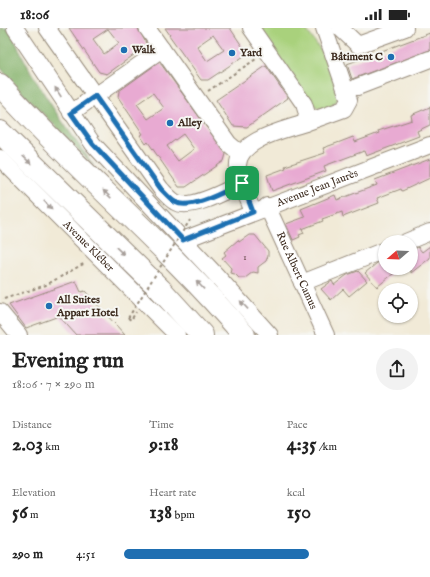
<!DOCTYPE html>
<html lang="en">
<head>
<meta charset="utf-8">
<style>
  :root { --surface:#fff; --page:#f2f2f2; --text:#222; --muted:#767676; --accent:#1f6fb2 }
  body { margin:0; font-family:"IM FELL English",serif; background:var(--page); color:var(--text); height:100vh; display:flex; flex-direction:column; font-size:15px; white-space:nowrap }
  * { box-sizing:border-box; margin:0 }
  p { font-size:13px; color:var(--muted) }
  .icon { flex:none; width:22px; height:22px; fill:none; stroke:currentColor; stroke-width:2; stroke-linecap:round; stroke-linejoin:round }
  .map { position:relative; height:307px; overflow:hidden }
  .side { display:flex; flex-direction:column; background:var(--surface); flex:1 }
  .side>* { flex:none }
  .needle { width:26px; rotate:251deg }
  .buttons { position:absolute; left:378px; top:207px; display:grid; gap:8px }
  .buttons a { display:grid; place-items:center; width:40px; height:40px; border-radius:50%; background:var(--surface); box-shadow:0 1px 3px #0004; font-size:20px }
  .pin { position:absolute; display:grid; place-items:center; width:34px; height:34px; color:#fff; margin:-17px; border-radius:8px; box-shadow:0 2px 6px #0006 }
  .round { display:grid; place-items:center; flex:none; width:42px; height:42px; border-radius:21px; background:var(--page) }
  .overview { display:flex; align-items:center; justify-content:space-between; height:68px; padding:0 12px }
  h1 { font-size:22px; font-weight:700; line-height:30px }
  .stats { display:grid; grid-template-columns:repeat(3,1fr); gap:6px; height:68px; padding:4px 12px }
  .stats div { display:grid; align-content:center }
  .stats b { font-size:20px; font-weight:700 }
  .stats small { font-size:11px; font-weight:400 }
  .stats p { font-size:11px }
  ul { padding:0 12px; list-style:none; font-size:13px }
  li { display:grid; grid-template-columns:64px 48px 1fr; align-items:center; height:30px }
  li i { height:10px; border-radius:5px; background:var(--accent) }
  .status { display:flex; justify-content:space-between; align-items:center; height:28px; padding:0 20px; background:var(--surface); direction:ltr }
  .status svg { height:11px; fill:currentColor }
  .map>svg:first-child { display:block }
  .green { fill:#a9d17c; stroke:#727e4d }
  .forest { fill:#86b36c; stroke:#606e45 }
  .building { fill:#e8aad2; fill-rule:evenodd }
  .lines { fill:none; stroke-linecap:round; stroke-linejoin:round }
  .minor-casing { stroke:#968a7a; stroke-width:18 }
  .highway-casing { stroke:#968a7a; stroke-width:24 }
  .path { stroke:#968a7a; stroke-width:2; stroke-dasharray:3 3; stroke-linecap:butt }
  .minor { stroke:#fff; stroke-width:16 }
  .highway { stroke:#fff; stroke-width:22 }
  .path-bridge { stroke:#968a7a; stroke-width:2; stroke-dasharray:3 3; stroke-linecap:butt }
  .oneway { fill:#a79f9a }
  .route-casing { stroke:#fff; stroke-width:8 }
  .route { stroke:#1f6fb2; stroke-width:5 }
  .poi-dot { fill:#1f6fb2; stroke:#f6f6f2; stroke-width:1.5 }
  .labels { text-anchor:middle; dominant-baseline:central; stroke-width:4; stroke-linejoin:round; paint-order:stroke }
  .number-label { font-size:9px; fill:#664a4b }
  .poi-label { font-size:11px; font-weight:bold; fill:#3b2a1e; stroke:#f6f6f2; text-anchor:start }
  .street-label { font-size:11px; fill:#3b2a1e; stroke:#f6f6f2 }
</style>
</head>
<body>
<div class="status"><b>18:06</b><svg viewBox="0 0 49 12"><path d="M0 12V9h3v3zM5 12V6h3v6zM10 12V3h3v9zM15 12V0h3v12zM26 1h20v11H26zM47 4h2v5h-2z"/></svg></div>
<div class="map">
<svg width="430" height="307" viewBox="0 0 430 307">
  <rect width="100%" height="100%" fill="#f6f6f2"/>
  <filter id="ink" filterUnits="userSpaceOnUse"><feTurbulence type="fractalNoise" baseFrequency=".025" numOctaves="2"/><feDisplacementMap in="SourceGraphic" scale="8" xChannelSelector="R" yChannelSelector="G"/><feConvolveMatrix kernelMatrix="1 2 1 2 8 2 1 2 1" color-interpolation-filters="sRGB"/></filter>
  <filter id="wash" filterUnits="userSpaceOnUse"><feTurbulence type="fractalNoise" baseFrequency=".012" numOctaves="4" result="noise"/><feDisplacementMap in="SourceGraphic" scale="16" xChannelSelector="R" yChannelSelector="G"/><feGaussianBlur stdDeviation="0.9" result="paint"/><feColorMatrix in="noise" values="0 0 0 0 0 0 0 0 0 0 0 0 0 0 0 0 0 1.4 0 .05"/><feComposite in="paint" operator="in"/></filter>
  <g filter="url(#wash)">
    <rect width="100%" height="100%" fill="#f1ead7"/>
    <path class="green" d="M 255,0 L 305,0 L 337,45 L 341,65 L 336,74 L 330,79 L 321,81 L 306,73 Z"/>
    <path class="forest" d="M 0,0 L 10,1 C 30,50 63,95 94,138 L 12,54 L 0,39 Z"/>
    <g id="blocks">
      <g class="building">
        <path d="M 69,0 L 138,0 L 146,15 L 145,19 L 107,46 L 99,44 ZM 108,1 L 119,15 L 104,26 L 93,11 Z"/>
        <path d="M 165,0 L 230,0 L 244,21 L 244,28 L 208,52 L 201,52 L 169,7 L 170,7 ZM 213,7 L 224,22 L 207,33 L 197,18 Z"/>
        <path d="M 430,5 L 430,22 L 352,51 L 347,36 Z"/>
        <path d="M 158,35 L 161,36 L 226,126 L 224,133 L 186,159 L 179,159 L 148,114 L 146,116 L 140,107 L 143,106 L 118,69 L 119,63 ZM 153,65 L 164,80 L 148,91 L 137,76 ZM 183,106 L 194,121 L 178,133 L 167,118 Z"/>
        <path d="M 266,38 L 288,70 L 247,99 L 233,98 L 216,72 Z"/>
        <path d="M 430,79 L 430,97 L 417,103 L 419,108 L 366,128 L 364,123 L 324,138 L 326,143 L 272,163 L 267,147 L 286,140 L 285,138 L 325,125 L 323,120 L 340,114 L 353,109 L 355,114 L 379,105 L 378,103 L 412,92 L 411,87 Z"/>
        <path d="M 430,131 L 430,150 L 402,163 L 401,161 L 377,170 L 379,175 L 348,187 L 343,189 L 342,184 L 322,191 L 323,193 L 302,201 L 304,205 L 299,207 L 300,209 L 293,212 L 286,196 L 305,189 L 301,181 L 335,167 L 337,172 L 377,157 L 375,152 Z"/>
        <path d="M 249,207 L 255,207 L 268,223 L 268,228 L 266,233 L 258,239 L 258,245 L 253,244 L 245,250 L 239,250 L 235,246 L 230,245 L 231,240 L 222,230 L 226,227 L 224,224 L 238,212 L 239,214 Z"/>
        <path d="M 430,218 L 430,230 L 411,245 L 411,222 L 418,219 L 422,224 Z"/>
        <path d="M 385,232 L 385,240 L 400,240 L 377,259 L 365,245 L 377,235 Z"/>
        <path d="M 358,243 L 367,253 L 349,268 L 343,261 L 331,272 L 321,261 L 329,255 L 332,253 L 334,257 L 347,247 Z"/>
        <path d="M 76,253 L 81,264 L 85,263 L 125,307 L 76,307 L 59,288 L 26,300 L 9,277 Z"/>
      </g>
    </g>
  </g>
  <g filter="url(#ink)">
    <use href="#blocks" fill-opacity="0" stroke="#968a7a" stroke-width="1"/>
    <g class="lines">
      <defs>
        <g id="minor">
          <path d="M 15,0 L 93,116 L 216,247 L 270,307"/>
          <path d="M 47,0 L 161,161 C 165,165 170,171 175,174 C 191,183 227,162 242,155"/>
          <path d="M 147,0 L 229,116 L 241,126"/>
          <path d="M 251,0 L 304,76 L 307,86 L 305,95 C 285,102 235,112 238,140 C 240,155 248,170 253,184"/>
          <path d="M 340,0 L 358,17 L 405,0"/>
          <path d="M 357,59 L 430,31"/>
          <path d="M 71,85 L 162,21"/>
          <path d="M 305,95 L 344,81 L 349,72 L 324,0"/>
          <path id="s1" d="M 0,130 L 177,307"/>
          <path id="s2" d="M 267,178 L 326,307"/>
          <path id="s3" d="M 183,212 L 430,117"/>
          <path d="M 406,214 L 430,204"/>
          <path d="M 302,255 L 385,222"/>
          <path d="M 0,284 L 19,307"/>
        </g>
        <g id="highway">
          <path d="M 0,57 C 78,144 168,218 244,307"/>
          <path d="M 0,104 L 160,261 L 202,307"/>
        </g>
      </defs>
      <use href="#minor" class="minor-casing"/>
      <use href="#highway" class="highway-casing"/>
      <g class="path">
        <path d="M 208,63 L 256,31"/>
        <path d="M 4,271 L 46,257 L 85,235"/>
        <path d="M 128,290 L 131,292 L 136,284"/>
      </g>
      <use href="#minor" class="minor"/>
      <use href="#highway" class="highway"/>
      <path class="path-bridge" d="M 128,290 L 190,192"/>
    </g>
    <defs><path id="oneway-solid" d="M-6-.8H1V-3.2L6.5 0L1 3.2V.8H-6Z"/></defs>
    <g class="oneway">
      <use href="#oneway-solid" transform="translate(58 64) rotate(-123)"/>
      <use href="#oneway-solid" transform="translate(27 132) rotate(44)"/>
      <use href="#oneway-solid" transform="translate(107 166) rotate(-136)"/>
      <use href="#oneway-solid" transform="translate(48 177) rotate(45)"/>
      <use href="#oneway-solid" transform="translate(120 223) rotate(44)"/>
      <use href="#oneway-solid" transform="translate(200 257) rotate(-133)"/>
      <use href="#oneway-solid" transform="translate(244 277) rotate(-133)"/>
    </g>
  </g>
  <g class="lines" filter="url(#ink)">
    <defs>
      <path id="route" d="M 95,68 L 161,161 C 165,165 170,171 175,174 C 191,183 227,162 242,155 L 253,184 L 183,212 L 93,116 L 71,85 Z"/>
    </defs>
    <use href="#route" class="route-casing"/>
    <use href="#route" class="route"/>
  </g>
  <g class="poi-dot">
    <circle cx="124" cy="22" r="4"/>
    <circle cx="232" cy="25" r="4"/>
    <circle cx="391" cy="29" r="4"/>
    <circle cx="170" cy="95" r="4"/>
    <circle cx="49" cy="278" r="4"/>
  </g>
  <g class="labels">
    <g class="number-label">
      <text x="245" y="229">1</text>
    </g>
    <g class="poi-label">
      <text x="132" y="22">Walk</text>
      <text x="240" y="25">Yard</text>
      <text x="383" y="29" text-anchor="end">Bâtiment C</text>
      <text x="178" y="95">Alley</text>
      <text x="57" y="272">All Suites<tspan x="57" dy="13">Appart Hotel</tspan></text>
    </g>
    <g class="street-label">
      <text stroke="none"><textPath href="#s3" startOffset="144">Avenue Jean Jaurès</textPath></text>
      <text stroke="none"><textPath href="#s1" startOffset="125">Avenue Kléber</textPath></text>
      <text stroke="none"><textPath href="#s2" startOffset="71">Rue Albert Camus</textPath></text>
    </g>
  </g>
</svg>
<div class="buttons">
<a><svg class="needle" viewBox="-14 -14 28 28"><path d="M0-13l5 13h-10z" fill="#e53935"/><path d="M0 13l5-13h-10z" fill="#767676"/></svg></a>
<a><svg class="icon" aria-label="locate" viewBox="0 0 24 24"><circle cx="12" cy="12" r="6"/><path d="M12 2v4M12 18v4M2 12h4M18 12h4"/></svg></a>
</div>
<div class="pin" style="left:242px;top:155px;background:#1e9e55"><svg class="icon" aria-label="arrive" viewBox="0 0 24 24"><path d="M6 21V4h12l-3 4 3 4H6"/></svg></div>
</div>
<section class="side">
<div class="overview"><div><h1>Evening run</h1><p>18:06 · 7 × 290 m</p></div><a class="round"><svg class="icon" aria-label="share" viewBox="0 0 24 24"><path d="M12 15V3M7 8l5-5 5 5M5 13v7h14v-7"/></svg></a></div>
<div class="stats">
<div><p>Distance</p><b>2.03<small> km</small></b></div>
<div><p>Time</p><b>9:18</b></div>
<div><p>Pace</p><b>4:35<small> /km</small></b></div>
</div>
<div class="stats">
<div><p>Elevation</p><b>56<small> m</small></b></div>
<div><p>Heart rate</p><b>138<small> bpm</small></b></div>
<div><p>kcal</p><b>150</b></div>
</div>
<ul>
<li><b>290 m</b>4:51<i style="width:63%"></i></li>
</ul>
</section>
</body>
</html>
